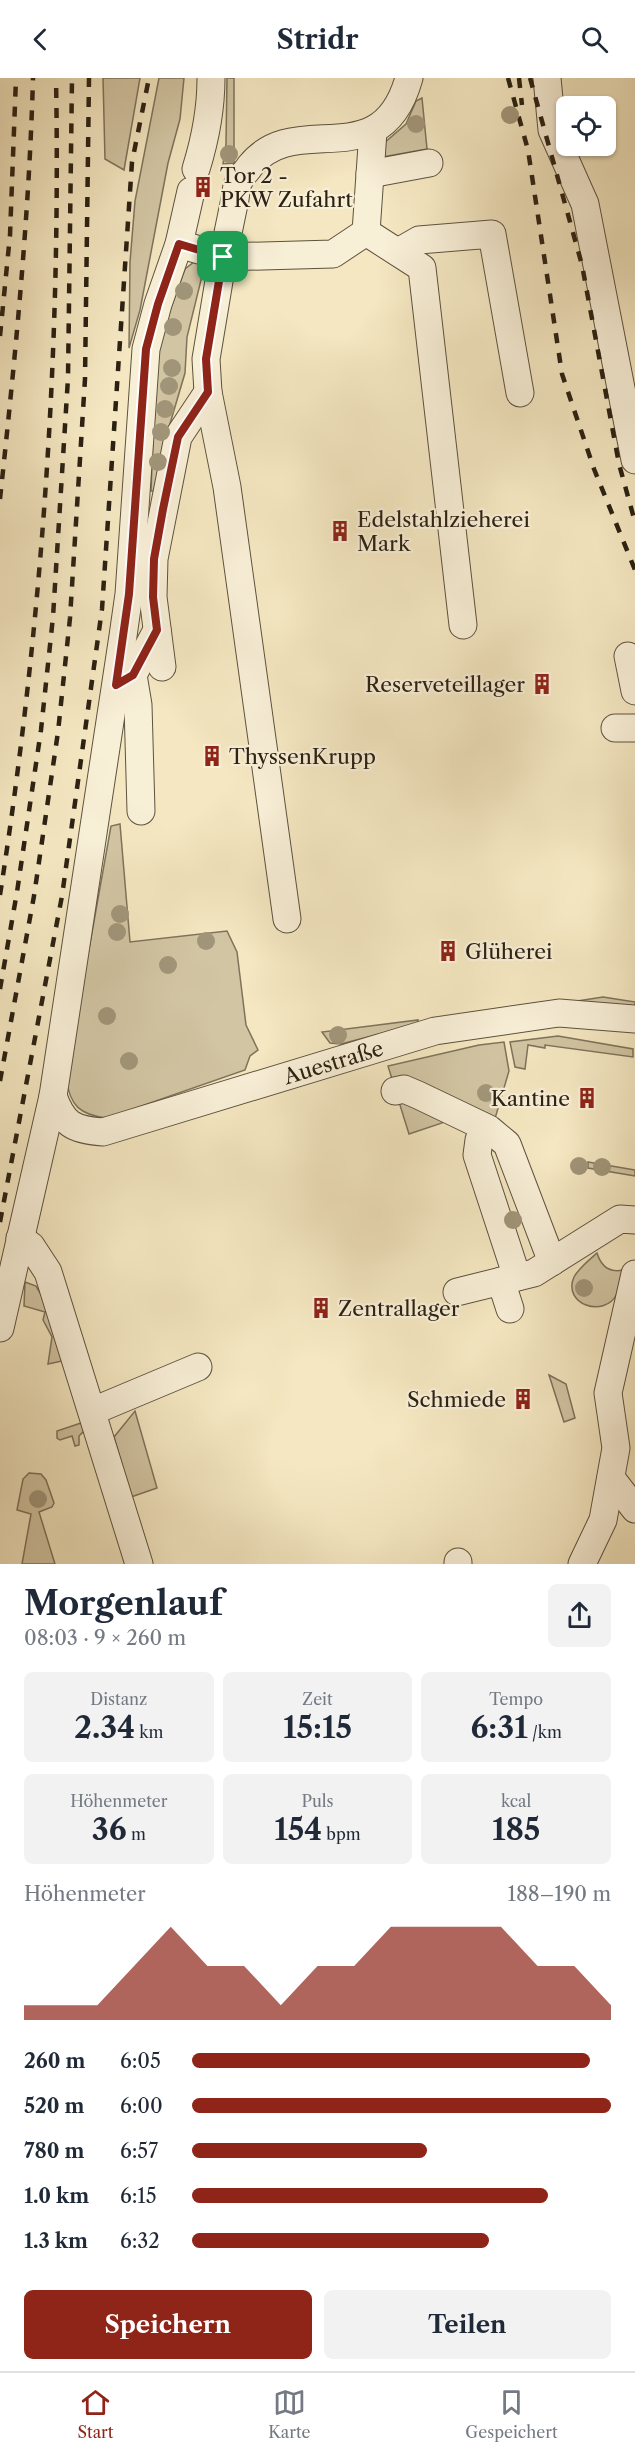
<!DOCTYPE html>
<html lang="de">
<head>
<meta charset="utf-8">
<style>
  :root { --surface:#fff; --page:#f2f2f3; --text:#1f2937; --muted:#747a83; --line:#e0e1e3; --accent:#8f2418 }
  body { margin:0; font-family:"Libre Caslon Text",serif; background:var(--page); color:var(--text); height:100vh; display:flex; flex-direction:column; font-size:22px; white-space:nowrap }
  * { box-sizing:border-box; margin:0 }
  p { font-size:20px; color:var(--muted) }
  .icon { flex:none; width:33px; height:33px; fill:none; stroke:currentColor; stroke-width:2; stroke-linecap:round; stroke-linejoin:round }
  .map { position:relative; height:1486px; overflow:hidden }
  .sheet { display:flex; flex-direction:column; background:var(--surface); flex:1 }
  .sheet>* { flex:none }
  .controls { position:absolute; left:556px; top:18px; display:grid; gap:12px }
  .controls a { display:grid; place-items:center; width:60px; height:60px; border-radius:9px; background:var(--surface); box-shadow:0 2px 4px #0004; font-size:30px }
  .pin { position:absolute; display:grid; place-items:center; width:51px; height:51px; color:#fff; margin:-26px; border-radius:12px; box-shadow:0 3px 9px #0006 }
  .round { display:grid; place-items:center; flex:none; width:63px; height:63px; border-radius:9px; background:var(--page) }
  .overview { display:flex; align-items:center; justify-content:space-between; height:102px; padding:0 24px }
  h1 { font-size:33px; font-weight:800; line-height:45px }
  .stats { display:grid; grid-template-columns:repeat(3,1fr); gap:9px; height:102px; padding:6px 24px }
  .stats div { display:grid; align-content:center; border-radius:9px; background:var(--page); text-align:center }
  .stats b { font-size:30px; font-weight:800 }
  .stats small { font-size:16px; font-weight:400 }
  .stats p { font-size:16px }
  .chart { height:168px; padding:12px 24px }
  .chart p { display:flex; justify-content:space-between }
  .chart svg { width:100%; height:108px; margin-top:6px; fill:var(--accent); opacity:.7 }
  .action { display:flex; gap:12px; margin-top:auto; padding:12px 24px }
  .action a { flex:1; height:69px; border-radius:9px; background:var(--accent); color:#fff; font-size:24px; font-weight:800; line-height:69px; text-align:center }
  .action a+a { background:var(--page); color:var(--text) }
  ul { padding:0 24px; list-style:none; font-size:20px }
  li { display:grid; grid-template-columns:96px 72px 1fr; align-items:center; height:45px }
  li i { height:15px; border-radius:8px; background:var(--accent) }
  header { display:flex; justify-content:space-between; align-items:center; height:78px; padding:0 24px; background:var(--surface); font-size:27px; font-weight:800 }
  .menu { display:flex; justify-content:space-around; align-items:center; height:84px; border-top:2px solid var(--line); background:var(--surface); font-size:16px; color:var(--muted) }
  .menu a { display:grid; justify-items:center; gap:3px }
  .menu .on { color:var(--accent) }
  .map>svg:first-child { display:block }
  .green { fill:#d2c5a3; stroke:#7e735b; stroke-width:1.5 }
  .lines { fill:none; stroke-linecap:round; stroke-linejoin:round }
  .minor-casing { stroke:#5d523e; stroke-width:29 }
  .minor { stroke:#f8efd7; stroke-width:27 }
  .rail { stroke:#2b2113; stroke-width:4.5; stroke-dasharray:10 10; stroke-linecap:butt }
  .tree { fill:#a19579 }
  .route-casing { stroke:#fff; stroke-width:12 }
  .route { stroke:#8f2418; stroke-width:8 }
  .labels { text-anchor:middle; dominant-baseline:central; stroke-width:4.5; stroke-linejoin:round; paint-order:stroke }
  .poi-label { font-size:21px; fill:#2b2113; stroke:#f8efd7; text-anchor:start }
  .street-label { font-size:21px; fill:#2b2113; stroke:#f8efd7 }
</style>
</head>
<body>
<header><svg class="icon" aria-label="back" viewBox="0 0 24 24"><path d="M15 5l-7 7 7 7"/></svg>Stridr<svg class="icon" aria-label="search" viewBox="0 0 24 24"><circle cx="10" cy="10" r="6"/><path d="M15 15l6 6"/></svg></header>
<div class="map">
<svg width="635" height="1486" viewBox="0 0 635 1486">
  <rect width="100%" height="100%" fill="#f4e7c1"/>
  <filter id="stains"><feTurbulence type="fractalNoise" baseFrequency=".00333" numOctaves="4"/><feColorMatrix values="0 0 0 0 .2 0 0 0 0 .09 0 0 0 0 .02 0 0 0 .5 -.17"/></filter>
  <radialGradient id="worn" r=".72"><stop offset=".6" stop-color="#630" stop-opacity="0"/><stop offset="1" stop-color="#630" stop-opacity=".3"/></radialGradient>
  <g class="green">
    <path d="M 103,0 L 140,0 L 124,92 L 105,81 Z"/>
    <path d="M 159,0 L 184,0 L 180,41 L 168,85 L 140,232 L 129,270 L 130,184 L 135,123 Z"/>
    <path d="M 227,0 L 234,0 L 234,85 L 223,86 L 226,66 Z"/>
    <path d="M 422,20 L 427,71 L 377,80 L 375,73 L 406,46 L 416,23 Z"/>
    <path d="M 199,180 L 202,183 L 203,194 L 187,259 L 185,295 L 164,366 L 159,413 L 151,413 L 156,281 L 168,238 L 185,191 Z"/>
    <path d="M 120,746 L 130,864 L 227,853 L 237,874 L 246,947 L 258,972 L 250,978 L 245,992 L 107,1040 C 80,1037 70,1028 66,1000 L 111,748 Z"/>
    <path d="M 603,919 L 635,924 L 635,931 L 577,923 Z"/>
    <path d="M 418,942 L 417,946 L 341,966 L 330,965 L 322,954 Z"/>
    <path d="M 558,958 L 633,971 L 633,979 L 545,967 L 545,970 L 528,967 L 525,991 L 515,989 L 510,964 Z"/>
    <path d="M 504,964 L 509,993 L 494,1044 L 392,1001 L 388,988 L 479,967 Z"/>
    <path d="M 407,1021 L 443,1043 L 442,1045 L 409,1056 L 399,1024 Z"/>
    <path d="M 588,1084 L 635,1092 L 635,1098 L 588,1090 Z"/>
    <path d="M 597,1175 C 601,1188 609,1195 623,1192 C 621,1199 620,1209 617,1216 C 604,1241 562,1226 574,1199 C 579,1190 589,1182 597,1175 Z"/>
    <path d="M 25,1204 L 36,1208 L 42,1218 L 62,1283 L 48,1286 L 52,1259 L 43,1242 L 45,1234 L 24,1228 Z"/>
    <path d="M 549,1297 L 566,1306 L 575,1340 L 564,1344 Z"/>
    <path d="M 135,1333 L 157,1410 L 131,1419 L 114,1359 Z"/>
    <path d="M 81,1345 L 84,1353 L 79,1358 L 79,1367 L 75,1368 L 72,1358 L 60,1362 L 57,1360 L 57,1353 Z"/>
    <path d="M 29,1395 L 41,1396 L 46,1402 L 54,1425 L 52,1429 L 39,1434 L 55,1486 L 22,1486 L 31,1436 L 17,1432 L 23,1401 Z"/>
  </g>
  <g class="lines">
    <defs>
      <g id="minor">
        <path d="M 547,0 L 552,52 L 585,126 L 635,382"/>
        <path d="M 373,53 L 366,154 L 333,176 L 223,179 C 227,160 231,140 235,121 C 236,115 236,108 239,103 C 241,98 247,93 250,88 C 296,30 381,101 409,0"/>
        <path d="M 196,91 C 205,62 211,31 211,0"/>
        <path d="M 370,96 L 429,85"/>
        <path d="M 366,154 L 422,190 L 463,547"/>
        <path d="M 179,166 L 223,179 L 206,281 L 208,314 L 227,409 L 287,841"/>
        <path d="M 398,174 L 419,162 L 492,156 L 520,315"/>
        <path d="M 628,578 L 635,613"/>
        <path d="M 162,589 L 153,519 L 154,481 L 178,359 L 208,314"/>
        <path d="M 615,650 L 635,650"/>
        <path d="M 141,733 L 138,627 L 133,597 L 157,552"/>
        <path d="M 395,1013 L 404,1011 L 418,1017 L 489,1051 L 507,1066 L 552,1184"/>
        <path id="s1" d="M 53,1018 C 63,1046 73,1052 103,1054 L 435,953 L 559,935 L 635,941"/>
        <path d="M 484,1049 L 479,1062 L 477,1077 L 517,1199"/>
        <path d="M 20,1160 L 31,1168 L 48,1194 L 139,1486"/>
        <path d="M 501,1203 L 510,1231"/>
        <path d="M 457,1214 L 534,1195 L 620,1141 L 635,1142"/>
        <path d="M 0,1250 L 53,1018 L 123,558 L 129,516 L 146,271 L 158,226 L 179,166 L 191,113"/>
        <path d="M 93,1333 L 198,1289"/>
        <path d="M 611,1400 L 635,1431"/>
        <path d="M 458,1484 L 458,1486"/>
        <path d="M 582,1486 L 603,1442 L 616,1370 L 608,1315 L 635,1196"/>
      </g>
    </defs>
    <use href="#minor" class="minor-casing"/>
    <use href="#minor" class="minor"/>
    <g class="rail">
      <path d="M 508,0 L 528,72 L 562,296 L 594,391 L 635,492"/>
      <path d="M 519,0 L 522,27"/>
      <path d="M 530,0 L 582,187 L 619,386 L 635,444"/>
      <path d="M 0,258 L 10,157 L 16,0"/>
      <path d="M 0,421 C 15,281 29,141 33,0"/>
      <path d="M 0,817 C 42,547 61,273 56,0"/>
      <path d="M 0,911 L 17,814 L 41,652 L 53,539 L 68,300 L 72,0"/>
      <path d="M 0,1003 L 34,818 L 58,654 L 70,540 L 85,301 L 89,0"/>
      <path d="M 0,1144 L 62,818 L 102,531 L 132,84 L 149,0"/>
    </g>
  </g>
  <g class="tree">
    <circle cx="510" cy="37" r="9"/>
    <circle cx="416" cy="46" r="9"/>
    <circle cx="229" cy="76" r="9"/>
    <circle cx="184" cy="213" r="9"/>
    <circle cx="173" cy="249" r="9"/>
    <circle cx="172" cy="290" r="9"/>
    <circle cx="169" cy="308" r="9"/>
    <circle cx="165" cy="331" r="9"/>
    <circle cx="161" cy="354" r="9"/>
    <circle cx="158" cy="384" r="9"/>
    <circle cx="120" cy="836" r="9"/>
    <circle cx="117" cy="854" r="9"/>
    <circle cx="206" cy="863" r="9"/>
    <circle cx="168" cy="887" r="9"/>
    <circle cx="107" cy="938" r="9"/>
    <circle cx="338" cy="957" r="9"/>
    <circle cx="129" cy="983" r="9"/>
    <circle cx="486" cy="1015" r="9"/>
    <circle cx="579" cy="1088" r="9"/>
    <circle cx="602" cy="1089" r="9"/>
    <circle cx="513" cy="1142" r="9"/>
    <circle cx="584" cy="1210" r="9"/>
    <circle cx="38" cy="1421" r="9"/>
  </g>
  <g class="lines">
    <defs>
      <path id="route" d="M 179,166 L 223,179 L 206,281 L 208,314 L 178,359 L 163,431 L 154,481 L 153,519 L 157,552 L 133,597 L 116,607 L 129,516 L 146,271 L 158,226 Z"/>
    </defs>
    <use href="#route" class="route-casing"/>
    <use href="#route" class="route"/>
  </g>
  <defs>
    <symbol id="building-bare" viewBox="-9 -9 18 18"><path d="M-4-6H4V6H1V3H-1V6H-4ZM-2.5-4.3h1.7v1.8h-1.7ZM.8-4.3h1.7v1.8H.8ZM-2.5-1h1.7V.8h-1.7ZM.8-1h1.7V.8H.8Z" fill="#8f2418" stroke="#f8efd7" stroke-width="2.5" paint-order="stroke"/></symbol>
  </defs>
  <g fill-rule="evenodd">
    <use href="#building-bare" x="188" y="94" width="30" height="30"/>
    <use href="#building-bare" x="325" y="438" width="30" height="30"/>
    <use href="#building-bare" x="527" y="591" width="30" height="30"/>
    <use href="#building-bare" x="197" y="663" width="30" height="30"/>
    <use href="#building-bare" x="433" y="858" width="30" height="30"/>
    <use href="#building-bare" x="572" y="1005" width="30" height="30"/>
    <use href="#building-bare" x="306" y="1215" width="30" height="30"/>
    <use href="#building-bare" x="508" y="1306" width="30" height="30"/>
  </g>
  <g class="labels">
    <g class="poi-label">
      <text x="220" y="97">Tor 2 -<tspan x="220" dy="24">PKW Zufahrt</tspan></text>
      <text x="357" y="441">Edelstahlzieherei<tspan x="357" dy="24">Mark</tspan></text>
      <text x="525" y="606" text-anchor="end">Reserveteillager</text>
      <text x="229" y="678">ThyssenKrupp</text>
      <text x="465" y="873">Glüherei</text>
      <text x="570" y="1020" text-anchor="end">Kantine</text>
      <text x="338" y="1230">Zentrallager</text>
      <text x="506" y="1321" text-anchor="end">Schmiede</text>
    </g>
    <g class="street-label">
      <text stroke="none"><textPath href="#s1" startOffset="308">Auestraße</textPath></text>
    </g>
  </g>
  <rect width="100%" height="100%" filter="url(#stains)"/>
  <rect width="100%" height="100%" fill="url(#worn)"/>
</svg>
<div class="controls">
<a><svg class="icon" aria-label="locate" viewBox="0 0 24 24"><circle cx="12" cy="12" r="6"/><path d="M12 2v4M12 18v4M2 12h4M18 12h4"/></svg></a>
</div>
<div class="pin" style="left:223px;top:179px;background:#1e9e55"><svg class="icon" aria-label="arrive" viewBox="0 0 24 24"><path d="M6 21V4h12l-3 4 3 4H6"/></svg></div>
</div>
<section class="sheet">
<div class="overview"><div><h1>Morgenlauf</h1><p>08:03 · 9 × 260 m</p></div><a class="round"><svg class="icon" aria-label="share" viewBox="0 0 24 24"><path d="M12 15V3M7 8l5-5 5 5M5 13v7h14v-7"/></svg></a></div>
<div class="stats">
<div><p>Distanz</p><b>2.34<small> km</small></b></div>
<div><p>Zeit</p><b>15:15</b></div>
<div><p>Tempo</p><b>6:31<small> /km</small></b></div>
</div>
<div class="stats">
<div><p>Höhenmeter</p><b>36<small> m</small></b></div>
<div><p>Puls</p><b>154<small> bpm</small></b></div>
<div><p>kcal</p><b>185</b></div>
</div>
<div class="chart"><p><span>Höhenmeter</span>188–190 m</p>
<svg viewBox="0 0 160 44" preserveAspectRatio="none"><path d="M0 44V38L10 38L20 38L30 22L40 6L50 22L60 22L70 38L80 22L90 22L100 6L110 6L120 6L130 6L140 22L150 22L160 38V44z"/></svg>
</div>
<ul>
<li><b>260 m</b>6:05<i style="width:95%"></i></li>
<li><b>520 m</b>6:00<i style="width:100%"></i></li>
<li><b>780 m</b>6:57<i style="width:56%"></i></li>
<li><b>1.0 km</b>6:15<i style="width:85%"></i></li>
<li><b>1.3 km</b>6:32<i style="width:71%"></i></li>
</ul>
<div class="action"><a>Speichern</a><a>Teilen</a></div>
</section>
<nav class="menu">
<a class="on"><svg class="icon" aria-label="home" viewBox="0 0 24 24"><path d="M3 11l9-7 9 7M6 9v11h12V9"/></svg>Start</a>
<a><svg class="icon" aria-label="map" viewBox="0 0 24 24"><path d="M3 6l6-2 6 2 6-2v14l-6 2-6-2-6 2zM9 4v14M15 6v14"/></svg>Karte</a>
<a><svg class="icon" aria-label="saved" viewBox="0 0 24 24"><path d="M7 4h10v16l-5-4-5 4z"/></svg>Gespeichert</a>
</nav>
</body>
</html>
